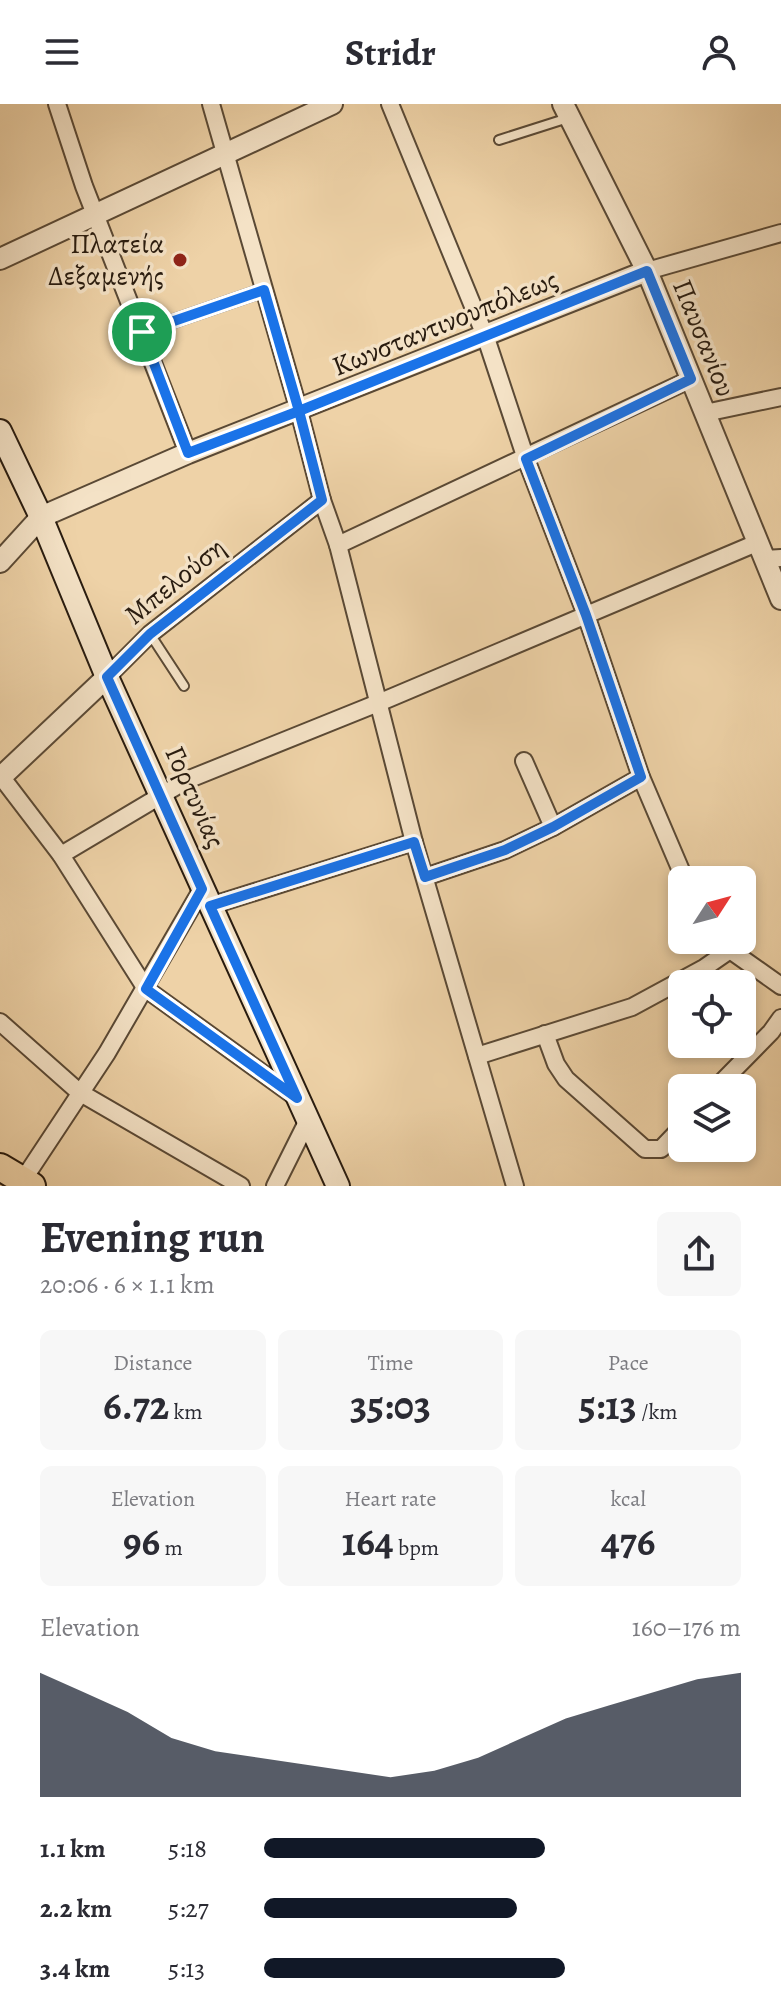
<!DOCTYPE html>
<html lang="en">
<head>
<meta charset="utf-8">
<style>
  :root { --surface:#fff; --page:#f7f7f7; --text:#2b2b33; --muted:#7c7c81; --accent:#111827 }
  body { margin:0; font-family:Alegreya,serif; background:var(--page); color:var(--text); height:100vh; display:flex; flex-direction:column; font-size:30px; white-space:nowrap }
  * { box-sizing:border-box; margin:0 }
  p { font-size:26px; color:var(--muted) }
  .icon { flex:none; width:44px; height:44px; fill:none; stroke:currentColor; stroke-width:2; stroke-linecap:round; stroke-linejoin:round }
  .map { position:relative; height:1082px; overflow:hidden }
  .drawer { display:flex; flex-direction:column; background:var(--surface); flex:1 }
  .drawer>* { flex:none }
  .needle { width:52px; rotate:54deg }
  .controls { position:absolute; left:668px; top:762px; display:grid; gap:16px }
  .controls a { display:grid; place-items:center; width:88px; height:88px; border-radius:12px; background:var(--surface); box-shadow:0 4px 12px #0003; font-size:40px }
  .pin { position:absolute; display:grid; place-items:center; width:68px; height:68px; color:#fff; margin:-34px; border:4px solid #fff; border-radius:50%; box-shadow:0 2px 8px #0007 }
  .round { display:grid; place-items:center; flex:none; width:84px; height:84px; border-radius:12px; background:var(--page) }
  .head { display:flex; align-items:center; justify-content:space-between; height:136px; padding:0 40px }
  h1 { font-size:44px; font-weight:700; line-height:60px }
  .stats { display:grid; grid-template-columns:repeat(3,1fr); gap:12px; height:136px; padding:8px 40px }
  .stats div { display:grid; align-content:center; border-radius:12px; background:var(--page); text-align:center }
  .stats b { font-size:40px; font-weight:700 }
  .stats small { font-size:22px; font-weight:400 }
  .stats p { font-size:22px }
  .chart { height:224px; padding:16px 40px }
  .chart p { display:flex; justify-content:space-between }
  .chart svg { width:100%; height:144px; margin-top:8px; fill:var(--accent); opacity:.7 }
  ul { padding:0 40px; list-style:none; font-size:26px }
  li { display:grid; grid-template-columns:128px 96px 1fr; align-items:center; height:60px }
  li i { height:20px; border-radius:10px; background:var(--accent) }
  header { display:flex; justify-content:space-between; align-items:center; height:104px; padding:0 40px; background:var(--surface); font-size:36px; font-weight:700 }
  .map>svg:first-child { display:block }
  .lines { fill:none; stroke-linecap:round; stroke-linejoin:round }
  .service-casing { stroke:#5a4935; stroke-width:12 }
  .pedestrian-casing { stroke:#5a4935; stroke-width:16 }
  .minor-casing { stroke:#5a4935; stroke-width:20 }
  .tertiary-casing { stroke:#5a4935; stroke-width:24 }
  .secondary-casing { stroke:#281b0f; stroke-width:26 }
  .primary-casing { stroke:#281b0f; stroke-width:30 }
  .service { stroke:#f4e2c6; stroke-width:8 }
  .pedestrian { stroke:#f4e2c6; stroke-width:12 }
  .minor { stroke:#f4e2c6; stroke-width:16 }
  .tertiary { stroke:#f4e2c6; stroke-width:20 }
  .secondary { stroke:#f4e2c6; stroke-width:22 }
  .primary { stroke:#eed2a7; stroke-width:26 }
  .route-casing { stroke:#fff; stroke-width:16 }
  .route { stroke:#1a73e8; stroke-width:10 }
  .poi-dot { fill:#8f2418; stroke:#f4e2c6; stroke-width:3 }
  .labels { text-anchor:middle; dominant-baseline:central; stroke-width:7; stroke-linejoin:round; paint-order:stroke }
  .poi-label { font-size:28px; fill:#281b0f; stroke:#f4e2c6; text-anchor:end }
  .street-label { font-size:28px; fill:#281b0f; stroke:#f4e2c6 }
</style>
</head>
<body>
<header><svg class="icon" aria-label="menu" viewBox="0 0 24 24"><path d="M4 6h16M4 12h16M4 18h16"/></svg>Stridr<svg class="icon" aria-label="person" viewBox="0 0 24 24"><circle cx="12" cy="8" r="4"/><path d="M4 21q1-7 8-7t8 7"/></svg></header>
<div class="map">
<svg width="781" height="1082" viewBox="0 0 781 1082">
  <rect width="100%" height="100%" fill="#eed2a7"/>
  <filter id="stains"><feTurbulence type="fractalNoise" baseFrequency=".0025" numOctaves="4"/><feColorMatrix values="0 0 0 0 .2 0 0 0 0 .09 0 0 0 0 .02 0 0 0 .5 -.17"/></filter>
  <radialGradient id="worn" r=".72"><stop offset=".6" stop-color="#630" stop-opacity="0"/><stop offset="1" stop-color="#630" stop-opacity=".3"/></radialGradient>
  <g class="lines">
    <defs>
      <g id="service">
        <path d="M 499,36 L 568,14"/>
        <path d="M 150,530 L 184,582"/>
      </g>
      <path id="pedestrian" d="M 142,228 L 264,186"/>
      <g id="minor">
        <path d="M 57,0 L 84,82 L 188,349"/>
        <path d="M 211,0 L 299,307 L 322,396 L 338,441 L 414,738 L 515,1082"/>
        <path d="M 390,0 L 486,234 L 526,355 L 586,511 L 641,673 L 685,776"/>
        <path d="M 647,167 L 781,129"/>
        <path d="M 705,309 L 781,293"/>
        <path d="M 338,441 L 691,275"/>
        <path d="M 765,455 L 781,454"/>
        <path d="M 107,573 L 150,530 L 322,396"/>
        <path d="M 0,671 L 61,751 L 146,885 L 297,994"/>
        <path d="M 553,723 L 641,673"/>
        <path d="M 61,751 L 187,676 L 383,597 L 759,438"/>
        <path d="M 425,773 L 505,746 L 553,723 L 524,657"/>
        <path d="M 210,802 L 414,738"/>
        <path d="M 722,836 L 730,846 L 781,882"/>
        <path d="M 0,918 L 79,988 L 241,1082"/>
        <path d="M 545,930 L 556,960 L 566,975 L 645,1045 L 661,1045 L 682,1023"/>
        <path d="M 477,952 L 632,903 L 704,864 L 730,846"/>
        <path d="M 716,984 L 771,928 L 781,914"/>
        <path d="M 23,1076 L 107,949 L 202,785"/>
        <path d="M 275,1082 L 308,1016"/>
      </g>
      <g id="tertiary">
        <path d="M 563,0 L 647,167 L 781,495"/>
        <path d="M 0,155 L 332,0"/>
        <path d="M 0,458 L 41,413 L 188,349 L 647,167"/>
        <path d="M 0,674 L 107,573"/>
      </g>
      <path id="secondary" d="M 0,327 L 41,413 L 107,573 L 338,1082"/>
      <path id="primary" d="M 0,1063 L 32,1082"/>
    </defs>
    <use href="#service" class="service-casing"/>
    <use href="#pedestrian" class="pedestrian-casing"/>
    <use href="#minor" class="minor-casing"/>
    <use href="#tertiary" class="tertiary-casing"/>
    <use href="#secondary" class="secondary-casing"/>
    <use href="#primary" class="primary-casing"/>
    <use href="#service" class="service"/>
    <use href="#pedestrian" class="pedestrian"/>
    <use href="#minor" class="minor"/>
    <use href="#tertiary" class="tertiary"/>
    <use href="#secondary" class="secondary"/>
    <use href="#primary" class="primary"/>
  </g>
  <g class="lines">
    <defs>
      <path id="route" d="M 142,228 L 188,349 L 299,307 L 322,396 L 150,530 L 107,573 L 202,785 L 146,885 L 297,994 L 210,802 L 414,738 L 425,773 L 505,746 L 553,723 L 641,673 L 586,511 L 526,355 L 691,275 L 647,167 L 299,307 L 264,186 L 142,228"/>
    </defs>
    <use href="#route" class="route-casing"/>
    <use href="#route" class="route"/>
  </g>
  <circle class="poi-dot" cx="180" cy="156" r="8"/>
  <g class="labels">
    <g class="poi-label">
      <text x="164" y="140">Πλατεία<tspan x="164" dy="32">Δεξαμενής</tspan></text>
    </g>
    <g class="street-label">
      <text transform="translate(445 219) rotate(-22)">Κωνσταντινουπόλεως</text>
      <text transform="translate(704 234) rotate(68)">Παυσανίου</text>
      <text transform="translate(175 477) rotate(-39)">Μπελούση</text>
      <text transform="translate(195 693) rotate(66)">Γορτυνίας</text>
    </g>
  </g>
  <rect width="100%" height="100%" filter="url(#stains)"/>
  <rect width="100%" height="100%" fill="url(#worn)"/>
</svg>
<div class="controls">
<a><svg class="needle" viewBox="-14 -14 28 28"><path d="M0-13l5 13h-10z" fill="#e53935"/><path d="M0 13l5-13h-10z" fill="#7c7c81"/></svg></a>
<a><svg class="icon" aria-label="locate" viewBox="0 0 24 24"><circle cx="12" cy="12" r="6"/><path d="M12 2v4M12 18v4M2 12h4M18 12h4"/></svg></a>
<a><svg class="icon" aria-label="layers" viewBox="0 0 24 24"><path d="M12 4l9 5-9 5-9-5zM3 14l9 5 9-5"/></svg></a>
</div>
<div class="pin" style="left:142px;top:228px;background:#1e9e55"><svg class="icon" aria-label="arrive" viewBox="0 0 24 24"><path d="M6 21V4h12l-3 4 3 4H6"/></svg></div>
</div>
<section class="drawer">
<div class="head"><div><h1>Evening run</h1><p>20:06 · 6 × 1.1 km</p></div><a class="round"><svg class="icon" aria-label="share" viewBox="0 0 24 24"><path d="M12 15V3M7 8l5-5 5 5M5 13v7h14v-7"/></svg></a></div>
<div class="stats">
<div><p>Distance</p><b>6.72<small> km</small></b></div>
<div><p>Time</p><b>35:03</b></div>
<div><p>Pace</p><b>5:13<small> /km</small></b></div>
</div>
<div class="stats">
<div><p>Elevation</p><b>96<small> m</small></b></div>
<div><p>Heart rate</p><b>164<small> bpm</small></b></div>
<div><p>kcal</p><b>476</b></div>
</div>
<div class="chart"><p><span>Elevation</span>160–176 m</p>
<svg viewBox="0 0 160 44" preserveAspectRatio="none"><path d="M0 44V6L10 12L20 18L30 26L40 30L50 32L60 34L70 36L80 38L90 36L100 32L110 26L120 20L130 16L140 12L150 8L160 6V44z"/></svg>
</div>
<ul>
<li><b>1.1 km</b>5:18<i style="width:59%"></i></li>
<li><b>2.2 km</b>5:27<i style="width:53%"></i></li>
<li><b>3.4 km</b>5:13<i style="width:63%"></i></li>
</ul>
</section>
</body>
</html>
